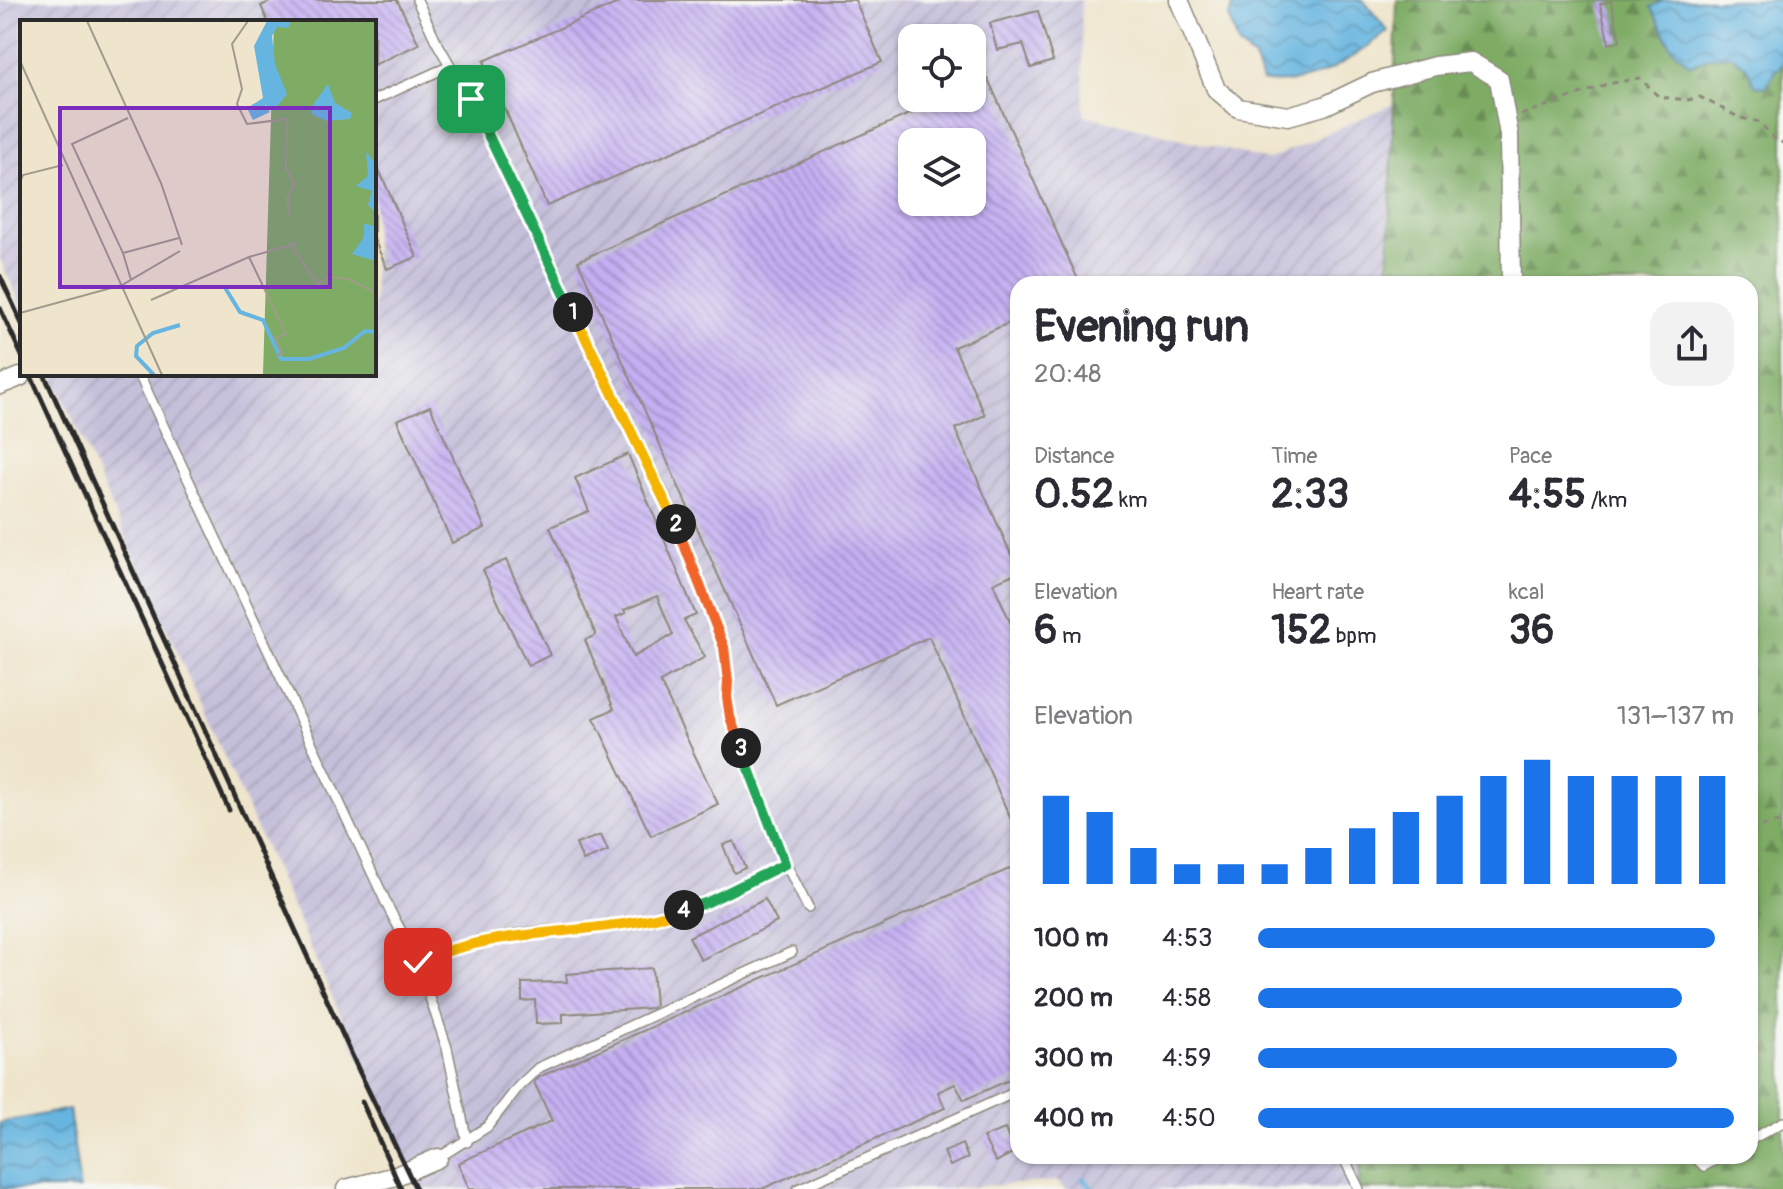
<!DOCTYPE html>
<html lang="en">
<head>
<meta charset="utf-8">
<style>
  :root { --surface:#fff; --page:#f2f2f3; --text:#2b2b33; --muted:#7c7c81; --accent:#1a73e8 }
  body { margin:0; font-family:Pangolin,sans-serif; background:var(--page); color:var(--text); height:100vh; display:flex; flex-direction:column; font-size:30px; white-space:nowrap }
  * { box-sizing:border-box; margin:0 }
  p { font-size:26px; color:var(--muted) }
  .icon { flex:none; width:44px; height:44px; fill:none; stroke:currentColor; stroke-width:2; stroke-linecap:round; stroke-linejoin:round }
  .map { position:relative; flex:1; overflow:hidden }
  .details { position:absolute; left:1010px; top:276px; width:748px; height:888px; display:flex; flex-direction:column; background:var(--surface); border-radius:24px; box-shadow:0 2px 6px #0004 }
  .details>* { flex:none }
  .controls { position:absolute; left:898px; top:24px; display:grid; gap:16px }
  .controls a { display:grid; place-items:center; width:88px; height:88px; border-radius:16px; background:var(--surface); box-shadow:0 2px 6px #0004; font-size:40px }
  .pin { position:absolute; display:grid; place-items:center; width:68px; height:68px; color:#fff; margin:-34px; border-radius:16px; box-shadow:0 4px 12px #0006 }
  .km { position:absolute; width:40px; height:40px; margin:-20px; border-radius:50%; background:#222; color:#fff; font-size:22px; line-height:40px; text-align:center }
  .round { display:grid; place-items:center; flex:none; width:84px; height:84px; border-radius:24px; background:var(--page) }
  .head { display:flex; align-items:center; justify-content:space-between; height:136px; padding:0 24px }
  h1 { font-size:44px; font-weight:700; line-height:60px }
  .metrics { display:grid; grid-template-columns:repeat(3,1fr); gap:12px; height:136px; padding:8px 24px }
  .metrics div { display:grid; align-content:center }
  .metrics b { font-size:40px; font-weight:700 }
  .metrics small { font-size:22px; font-weight:400 }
  .metrics p { font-size:22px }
  .chart { height:224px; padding:16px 24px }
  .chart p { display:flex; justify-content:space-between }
  .chart svg { width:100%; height:144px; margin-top:8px; stroke:var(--accent); stroke-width:6 }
  ul { padding:0 24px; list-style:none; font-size:26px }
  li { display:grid; grid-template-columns:128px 96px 1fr; align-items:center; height:60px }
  li i { height:20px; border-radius:10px; background:var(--accent) }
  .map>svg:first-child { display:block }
  .industrial { fill:url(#industrial-furrows); fill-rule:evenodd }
  .forest { fill:url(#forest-firs); stroke:#546c48; stroke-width:2 }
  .water { fill:url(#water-waves); stroke:#487086; stroke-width:2 }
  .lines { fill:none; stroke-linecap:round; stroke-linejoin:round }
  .stream { stroke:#66b5e0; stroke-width:5 }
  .building { fill:url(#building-back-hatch); fill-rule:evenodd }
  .lane-casing { stroke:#8d887c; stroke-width:12 }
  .street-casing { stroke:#8d887c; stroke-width:21 }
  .path { stroke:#8d887c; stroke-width:3; stroke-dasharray:6 6; stroke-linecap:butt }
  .lane { stroke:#fff; stroke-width:9 }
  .street { stroke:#fff; stroke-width:18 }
  .rail { stroke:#2b2b2b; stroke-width:5 }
  .split-1-casing { stroke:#fff; stroke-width:16 }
  .split-2-casing { stroke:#fff; stroke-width:16 }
  .split-3-casing { stroke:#fff; stroke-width:16 }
  .split-4-casing { stroke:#fff; stroke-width:16 }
  .split-5-casing { stroke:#fff; stroke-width:16 }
  .split-1 { stroke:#22a559; stroke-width:10 }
  .split-2 { stroke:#f5b400; stroke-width:10 }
  .split-3 { stroke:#f0652b; stroke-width:10 }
  .split-4 { stroke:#22a559; stroke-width:10 }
  .split-5 { stroke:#f5b400; stroke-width:10 }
  .inset-river { fill:none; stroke:#66b5e0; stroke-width:4 }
  .inset-road { fill:none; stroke:#a19b8c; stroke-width:2 }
  .view { fill:#7b2cbf; fill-opacity:0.15; stroke:#7b2cbf; stroke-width:4 }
  .inset-edge { fill:none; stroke:#2b2b2b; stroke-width:4 }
</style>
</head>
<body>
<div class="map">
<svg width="1783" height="1189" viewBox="0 0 1783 1189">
  <defs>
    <pattern id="industrial-furrows" width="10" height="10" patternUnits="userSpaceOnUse" patternTransform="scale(2)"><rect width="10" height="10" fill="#c5c0da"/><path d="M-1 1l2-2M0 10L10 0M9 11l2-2" fill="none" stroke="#a9a5bb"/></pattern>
    <pattern id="forest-firs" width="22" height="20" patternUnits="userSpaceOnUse" patternTransform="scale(2)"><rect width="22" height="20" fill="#7eac65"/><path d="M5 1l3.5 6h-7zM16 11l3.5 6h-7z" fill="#678c53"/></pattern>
    <pattern id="water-waves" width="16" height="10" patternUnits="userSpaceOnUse" patternTransform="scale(2)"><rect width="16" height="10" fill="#66b5e0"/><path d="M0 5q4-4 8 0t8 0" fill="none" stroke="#5493b6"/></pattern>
    <pattern id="building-back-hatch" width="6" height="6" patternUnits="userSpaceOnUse" patternTransform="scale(2)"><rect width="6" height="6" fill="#c4aff2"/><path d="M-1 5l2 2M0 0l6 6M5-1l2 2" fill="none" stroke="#9f8fc4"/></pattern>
  </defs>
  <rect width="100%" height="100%" fill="#f6f6f2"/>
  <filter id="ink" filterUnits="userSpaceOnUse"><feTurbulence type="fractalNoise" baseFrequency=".0125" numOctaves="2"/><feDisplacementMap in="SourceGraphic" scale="16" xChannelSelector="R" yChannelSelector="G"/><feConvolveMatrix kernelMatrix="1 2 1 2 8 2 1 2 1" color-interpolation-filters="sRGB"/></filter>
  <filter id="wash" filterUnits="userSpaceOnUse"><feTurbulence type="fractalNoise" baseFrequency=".006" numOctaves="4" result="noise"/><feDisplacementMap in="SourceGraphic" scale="32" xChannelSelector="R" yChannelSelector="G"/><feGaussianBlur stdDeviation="1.8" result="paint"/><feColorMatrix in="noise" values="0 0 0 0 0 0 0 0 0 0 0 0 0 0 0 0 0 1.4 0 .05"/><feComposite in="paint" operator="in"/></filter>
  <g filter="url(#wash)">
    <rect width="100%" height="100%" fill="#efe5cc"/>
    <path class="industrial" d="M 0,0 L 1081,0 L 1084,115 L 1268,160 L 1431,87 L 1438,284 L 1018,284 L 1018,1156 L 1750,1156 L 1783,1189 L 1066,1189 L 1058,1181 L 942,1189 L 419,1189 L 52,374 L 374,374 L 374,22 L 22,22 L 22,308 L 0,259 ZM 912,38 L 972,38 L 972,98 L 912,98 ZM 912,142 L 972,142 L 972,202 L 912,202 Z"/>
    <path class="forest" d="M 1397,0 L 1783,0 L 1783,1189 L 1359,1189 L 1360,1156 L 1750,1156 L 1750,284 L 1388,284 Z"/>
    <g class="water">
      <path d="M 1240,0 L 1363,0 L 1388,31 C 1352,59 1310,90 1262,81 L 1254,58 L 1239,46 L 1229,17 L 1234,2 Z"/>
      <path d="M 1664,0 L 1783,0 L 1783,64 L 1776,71 L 1766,87 L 1755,86 L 1746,66 L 1731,55 L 1711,57 L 1690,65 L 1672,48 L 1651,7 Z"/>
      <path d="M 69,1109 L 80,1189 L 0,1189 L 0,1123 Z"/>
    </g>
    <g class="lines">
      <path class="stream" d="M 1083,1179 L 1093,1189"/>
    </g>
    <g id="blocks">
      <g class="building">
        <path d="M 273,0 L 397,0 L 419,44 L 374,65 L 374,22 L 268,22 L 261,6 Z"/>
        <path d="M 625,0 L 855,0 L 882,62 L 547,206 L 484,61 Z"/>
        <path d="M 1611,1 L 1620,41 L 1609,44 L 1600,4 Z"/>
        <path d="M 1038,11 L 1053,61 L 1031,68 L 1023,44 L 997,50 L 990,23 Z"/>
        <path d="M 988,79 L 1080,284 L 1018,284 L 1018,319 L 954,347 L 985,415 L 955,429 L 1018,570 L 1018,572 L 993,583 L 1018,640 L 1018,835 L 929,637 L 776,705 L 578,261 L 945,98 L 972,98 L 972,86 ZM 912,142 L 972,142 L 972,202 L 912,202 Z"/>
        <path d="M 374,158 L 417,257 L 387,269 L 374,239 Z"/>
        <path d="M 430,406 L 485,528 L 452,543 L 397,420 Z"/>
        <path d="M 628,454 L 696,615 L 684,620 L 705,657 L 660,682 L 718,804 L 651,836 L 594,718 L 614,709 L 585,640 L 596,635 L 550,527 L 589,511 L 575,478 ZM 657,596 L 673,635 L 633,657 L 616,617 L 626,613 L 624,610 Z"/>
        <path d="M 506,560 L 550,655 L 528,666 L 483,570 Z"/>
        <path d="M 601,835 L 608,851 L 583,861 L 576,844 Z"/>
        <path d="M 734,841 L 745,868 L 734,873 L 723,845 Z"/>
        <path d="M 1018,865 L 1018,1076 L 964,1100 L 955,1084 L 938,1092 L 945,1108 L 762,1189 L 469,1189 L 458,1163 L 552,1121 L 534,1082 L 541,1076 Z"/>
        <path d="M 765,899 L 777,922 L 701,960 L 689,937 Z"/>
        <path d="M 652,968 L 655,1006 L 652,1008 L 563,1014 L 563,1023 L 536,1024 L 535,1000 L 522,1001 L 522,983 L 567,982 L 566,974 Z"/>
        <path d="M 1005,1129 L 1009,1139 L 1018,1134 L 1018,1150 L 996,1162 L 983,1137 Z"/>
        <path d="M 962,1144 L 968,1158 L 950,1166 L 944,1152 Z"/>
      </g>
    </g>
  </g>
  <g filter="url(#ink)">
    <use href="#blocks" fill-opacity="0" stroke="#8d887c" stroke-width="2"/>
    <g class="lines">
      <defs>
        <g id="lane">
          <path d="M 417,0 L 436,41 L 488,131 L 594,358 L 667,500 L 724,647 L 730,717 L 777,846 L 808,908"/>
          <path d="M 374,100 L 450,66"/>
          <path d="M 139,374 L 390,911 L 418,962 L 447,1048 L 467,1142"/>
          <path d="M 418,962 C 458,944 501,935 544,931 C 571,929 598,929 624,925 C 682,917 733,889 785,864"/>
          <path d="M 1750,1140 L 1783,1122"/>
          <path d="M 1343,1156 L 1359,1189"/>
          <path d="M 1694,1156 L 1704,1166 L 1722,1156"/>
          <path d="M 438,1158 L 487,1127 L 519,1086 L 538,1068 L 792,952"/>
          <path d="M 798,1189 L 1018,1091"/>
        </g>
        <g id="street">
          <path d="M 1179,0 L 1216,89 L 1238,108 L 1288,116 L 1324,106 L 1372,83 L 1435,66 L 1471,62 L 1499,79 L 1509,135 L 1511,284"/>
          <path d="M 0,385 L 20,377"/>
          <path d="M 346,1189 L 396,1176 L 438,1158"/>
        </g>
      </defs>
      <use href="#lane" class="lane-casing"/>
      <use href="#street" class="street-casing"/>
      <g class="path">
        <path d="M 1521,115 L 1607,84 L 1640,78 L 1659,97 L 1688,100 L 1700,97 L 1740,118 L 1760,122 L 1773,138 L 1783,143"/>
        <path d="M 1750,829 L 1783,821"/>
      </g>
      <use href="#lane" class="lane"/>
      <use href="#street" class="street"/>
      <g class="rail">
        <path d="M 0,276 L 22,324"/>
        <path d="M 0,308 L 22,356"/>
        <path d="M 30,374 L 229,810"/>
        <path d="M 44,374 L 360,1073 L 416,1189"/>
        <path d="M 362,1102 L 401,1189"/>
      </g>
    </g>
  </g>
  <g class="lines" filter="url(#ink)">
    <defs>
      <path id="split-1" d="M 471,99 L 573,312"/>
      <path id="split-2" d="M 573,312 L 676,524"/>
      <path id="split-3" d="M 676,524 L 724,647 L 728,682 L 727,697 L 730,717 L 741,748"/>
      <path id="split-4" d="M 684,910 L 708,902 L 785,864 L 741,748"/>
      <path id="split-5" d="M 418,962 C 507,923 595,939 684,910"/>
    </defs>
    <use href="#split-1" class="split-1-casing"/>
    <use href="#split-2" class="split-2-casing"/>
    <use href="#split-3" class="split-3-casing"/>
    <use href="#split-4" class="split-4-casing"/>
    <use href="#split-5" class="split-5-casing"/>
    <use href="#split-1" class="split-1"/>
    <use href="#split-2" class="split-2"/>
    <use href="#split-3" class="split-3"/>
    <use href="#split-4" class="split-4"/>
    <use href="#split-5" class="split-5"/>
  </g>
  <g transform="translate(20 20)">
    <rect width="356" height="356" fill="#efe5cc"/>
    <path d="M 254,1 L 356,1 L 356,355 L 243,355 Z" fill="#7eac65"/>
    <path d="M 247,1 L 271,1 L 268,8 L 257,7 L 252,16 L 255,44 L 267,74 L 255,89 L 245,85 L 250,92 L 233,100 L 227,88 L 243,78 L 234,26 ZM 308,64 L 315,83 L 332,93 L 330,99 L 307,101 L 293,95 L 290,89 ZM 346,132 L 356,144 L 356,193 L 348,185 L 352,171 L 336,166 L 348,156 ZM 344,204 L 356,206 L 356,241 L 332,234 L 344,217 Z" fill="#66b5e0"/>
    <path class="inset-river" d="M 204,266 L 220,292 L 243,300 L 261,339 L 289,339 L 324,328 L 345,311 L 356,312M 134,355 L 116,336 L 117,326 L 133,313 L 160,305"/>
    <path class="inset-road" d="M 67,1 L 141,163 L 162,225M 228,1 L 212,24 L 222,69 L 217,84 L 227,104 L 267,99 L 266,148 L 274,164 L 267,179 L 270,197M 0,41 L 142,355M 108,98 L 52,124 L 103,233 L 111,260M 0,162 L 3,155 L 43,145M 271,226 L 298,264 L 310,257 L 328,259 L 356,273M 103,233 L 159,218M 229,237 L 266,314 L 255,318 L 262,333 L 256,336M 131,280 L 229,237 L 278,223M 0,293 L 102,265 L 160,231"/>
    <path class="view" d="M 40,88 L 310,88 L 310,267 L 40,267 Z"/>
    <rect width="356" height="356" class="inset-edge"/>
  </g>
</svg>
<div class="controls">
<a><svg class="icon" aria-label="locate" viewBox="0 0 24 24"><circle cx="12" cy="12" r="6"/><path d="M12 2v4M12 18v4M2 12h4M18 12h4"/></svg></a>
<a><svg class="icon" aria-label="layers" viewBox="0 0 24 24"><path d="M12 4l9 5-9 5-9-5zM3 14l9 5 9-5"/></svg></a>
</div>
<div class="pin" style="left:471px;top:99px;background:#1e9e55"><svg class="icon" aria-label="arrive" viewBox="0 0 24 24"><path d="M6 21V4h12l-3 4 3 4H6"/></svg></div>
<div class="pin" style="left:418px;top:962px;background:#d93025"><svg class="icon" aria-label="check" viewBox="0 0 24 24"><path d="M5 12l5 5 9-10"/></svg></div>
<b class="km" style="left:573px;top:312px">1</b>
<b class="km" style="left:676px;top:524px">2</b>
<b class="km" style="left:741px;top:748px">3</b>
<b class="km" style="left:684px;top:910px">4</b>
<section class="details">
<div class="head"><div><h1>Evening run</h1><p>20:48</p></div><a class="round"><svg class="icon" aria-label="share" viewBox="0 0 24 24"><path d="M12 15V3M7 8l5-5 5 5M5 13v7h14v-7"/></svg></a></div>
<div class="metrics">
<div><p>Distance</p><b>0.52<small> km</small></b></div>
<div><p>Time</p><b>2:33</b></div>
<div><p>Pace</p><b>4:55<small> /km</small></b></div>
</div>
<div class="metrics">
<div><p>Elevation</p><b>6<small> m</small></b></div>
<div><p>Heart rate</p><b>152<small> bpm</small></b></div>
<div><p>kcal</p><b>36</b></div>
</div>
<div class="chart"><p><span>Elevation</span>131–137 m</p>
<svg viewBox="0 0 160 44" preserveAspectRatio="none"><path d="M5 44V17M15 44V22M25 44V33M35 44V38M45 44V38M55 44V38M65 44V33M75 44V27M85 44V22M95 44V17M105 44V11M115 44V6M125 44V11M135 44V11M145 44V11M155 44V11"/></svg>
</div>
<ul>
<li><b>100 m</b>4:53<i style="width:96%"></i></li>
<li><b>200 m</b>4:58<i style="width:89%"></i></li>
<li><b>300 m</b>4:59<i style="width:88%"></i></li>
<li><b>400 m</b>4:50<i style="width:100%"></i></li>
</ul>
</section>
</div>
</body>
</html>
